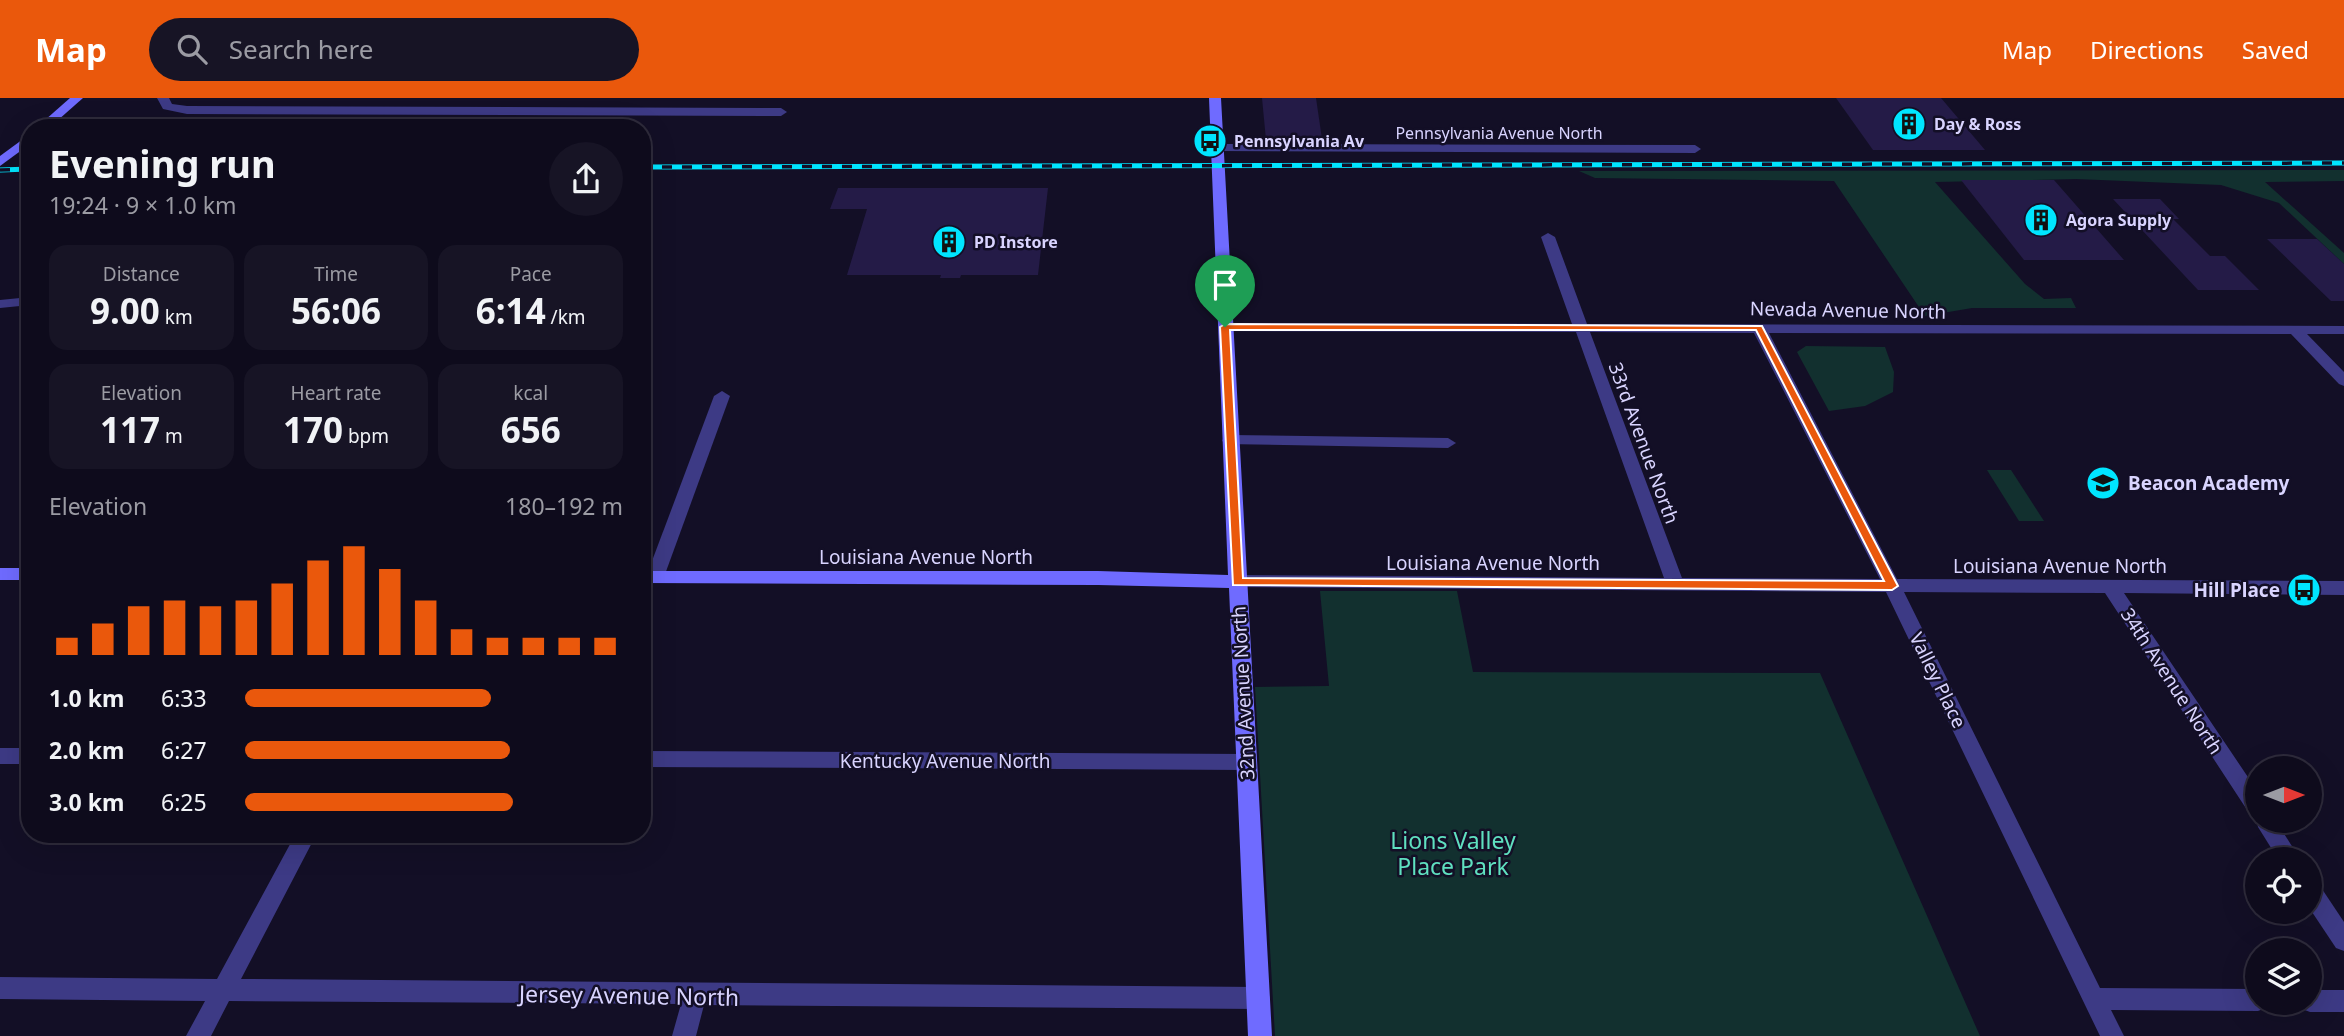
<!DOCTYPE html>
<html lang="en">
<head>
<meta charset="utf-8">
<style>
  :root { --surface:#0e0b1c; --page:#171425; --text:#f1f3f6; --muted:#9b9ba3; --line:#2e2b3b; --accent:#ea580c }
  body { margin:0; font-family:"Noto Sans",sans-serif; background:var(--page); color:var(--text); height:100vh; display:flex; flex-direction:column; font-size:26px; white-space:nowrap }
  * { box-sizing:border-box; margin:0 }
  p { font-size:23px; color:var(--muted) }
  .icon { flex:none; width:38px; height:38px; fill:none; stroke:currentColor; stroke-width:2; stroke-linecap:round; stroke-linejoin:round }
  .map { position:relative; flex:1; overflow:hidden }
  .panel { position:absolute; left:21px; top:21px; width:630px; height:724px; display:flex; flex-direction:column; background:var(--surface); border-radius:28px; box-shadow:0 7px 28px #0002,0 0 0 2px var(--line) }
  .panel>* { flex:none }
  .needle { width:46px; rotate:90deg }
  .buttons { position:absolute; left:2245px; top:658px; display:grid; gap:14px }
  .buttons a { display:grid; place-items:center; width:77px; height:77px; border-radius:50%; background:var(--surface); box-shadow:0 7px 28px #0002,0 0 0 2px var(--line); font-size:35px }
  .pin { position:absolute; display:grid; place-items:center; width:60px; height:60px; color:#fff; margin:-72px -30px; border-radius:50% 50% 50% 0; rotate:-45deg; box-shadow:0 0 7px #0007 }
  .pin .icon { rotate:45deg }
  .round { display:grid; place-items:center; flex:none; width:74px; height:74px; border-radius:37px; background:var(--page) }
  .head { display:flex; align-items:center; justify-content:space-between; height:119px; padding:0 28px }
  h1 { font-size:38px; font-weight:700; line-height:52px }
  .stats { display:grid; grid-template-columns:repeat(3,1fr); gap:10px; height:119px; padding:7px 28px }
  .stats div { display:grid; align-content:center; border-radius:18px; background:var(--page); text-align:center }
  .stats b { font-size:35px; font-weight:700 }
  .stats small { font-size:19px; font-weight:400 }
  .stats p { font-size:19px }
  .chart { height:196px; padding:14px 28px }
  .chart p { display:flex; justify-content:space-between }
  .chart svg { width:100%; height:126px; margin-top:7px; stroke:var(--accent); stroke-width:6 }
  ul { padding:0 28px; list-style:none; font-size:23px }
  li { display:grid; grid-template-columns:112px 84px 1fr; align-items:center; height:52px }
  li i { height:18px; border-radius:9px; background:var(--accent) }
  header { display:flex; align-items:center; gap:42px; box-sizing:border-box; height:98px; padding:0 35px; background:var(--accent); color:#fff }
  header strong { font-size:33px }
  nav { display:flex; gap:38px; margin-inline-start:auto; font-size:24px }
  .search { width:490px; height:63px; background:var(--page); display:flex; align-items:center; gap:18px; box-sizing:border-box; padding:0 24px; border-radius:38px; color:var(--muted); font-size:26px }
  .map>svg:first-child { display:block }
  .green { fill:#12302f }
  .building { fill:#241b47 }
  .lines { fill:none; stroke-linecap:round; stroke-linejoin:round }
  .street { fill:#3d3a85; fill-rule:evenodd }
  .secondary { fill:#6f6bff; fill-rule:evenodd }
  .rail-casing { stroke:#00e5ff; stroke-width:5 }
  .rail { stroke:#130f26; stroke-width:3.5; stroke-dasharray:10; stroke-linecap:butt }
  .route { fill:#ea580c; stroke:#fff; stroke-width:2; fill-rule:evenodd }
  .labels { text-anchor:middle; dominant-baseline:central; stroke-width:5; stroke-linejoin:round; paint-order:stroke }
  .far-poi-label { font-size:16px; font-weight:bold; fill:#d9d4ff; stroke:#130f26; text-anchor:start }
  .far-street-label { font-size:16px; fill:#d9d4ff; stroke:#130f26 }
  .street-label { font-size:19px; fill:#d9d4ff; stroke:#130f26 }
  .poi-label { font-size:19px; font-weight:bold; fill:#d9d4ff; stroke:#130f26; text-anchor:start }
  .near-park-label { font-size:23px; fill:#5fe0c0; stroke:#130f26 }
  .near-street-label { font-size:23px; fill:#d9d4ff; stroke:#130f26 }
</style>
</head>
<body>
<header>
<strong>Map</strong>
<div class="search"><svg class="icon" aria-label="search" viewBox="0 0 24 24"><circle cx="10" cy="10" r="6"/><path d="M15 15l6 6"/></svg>Search here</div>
<nav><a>Map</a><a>Directions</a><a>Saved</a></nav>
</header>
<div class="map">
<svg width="2344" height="938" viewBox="0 0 2344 938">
  <rect width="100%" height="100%" fill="#130f26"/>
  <g class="green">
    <path d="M 2344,72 L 2344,83 L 2265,84 L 2344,155 L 2344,166 L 2279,105 L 2221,87 L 2076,81 L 1935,84 L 2025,186 L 2044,201 L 2071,200 L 2076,210 L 1972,210 L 1925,218 L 1834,83 L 1595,80 L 1579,73 Z"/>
    <path d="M 1806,248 L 1885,249 L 1894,274 L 1893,294 L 1865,308 L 1829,313 L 1797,254 Z"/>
    <path d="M 1987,372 L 2011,372 L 2044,423 L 2019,423 Z"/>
    <path d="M 1320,493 L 1457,493 L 1473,574 L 1820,575 L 1980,938 L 1275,938 L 1255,589 L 1329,588 Z"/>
  </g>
  <g class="building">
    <path d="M 1262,0 L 1316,0 L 1322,41 L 1266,42 Z"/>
    <path d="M 1836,0 L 1941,0 L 1985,52 L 1873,52 Z"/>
    <path d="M 1961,82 L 2054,82 L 2124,162 L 2024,162 Z"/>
    <path d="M 838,90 L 1048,90 L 1038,177 L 961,177 L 960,180 L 940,180 L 941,177 L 847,177 L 867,111 L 830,111 Z"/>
    <path d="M 2113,101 L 2160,101 L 2179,121 L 2173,121 L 2210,158 L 2225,158 L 2259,192 L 2198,192 Z"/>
    <path d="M 2267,141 L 2317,141 L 2344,166 L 2344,203 L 2331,203 Z"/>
  </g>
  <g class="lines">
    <g class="street">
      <path d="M 157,0 L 169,0 L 172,6 L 187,8 L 781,10 L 787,14 L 781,18 L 187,16 L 163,11 Z"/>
      <path d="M 1218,46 L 1695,47 L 1701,51 L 1695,55 L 1214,53 L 1212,50 Z"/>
      <path d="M 1548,135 L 1555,139 L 1587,226 L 2344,228 L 2344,236 L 2307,236 L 2344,274 L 2344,288 L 2339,286 L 2291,236 L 1769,235 L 1897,481 L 2344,483 L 2344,497 L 2124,495 L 2258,694 L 2258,723 L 2276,723 L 2300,761 L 2278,761 L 2258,729 L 2256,720 L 2251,718 L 2105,495 L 1904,494 L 2100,890 L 2258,891 L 2258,905 L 2268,905 L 2266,910 L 2258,913 L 2111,912 L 2124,938 L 2100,938 L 1886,494 L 1231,489 L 1228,484 L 1231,479 L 1237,477 L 1664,480 L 1576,234 L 1225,233 L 1218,229 L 1225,225 L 1572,226 L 1541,139 ZM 1590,234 L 1754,235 L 1880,481 L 1682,480 Z"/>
      <path d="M 30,199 L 30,207 L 0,210 L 0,202 Z"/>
      <path d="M 722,293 L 730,298 L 664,479 L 661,484 L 649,484 L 646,479 L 714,298 Z"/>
      <path d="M 1230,337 L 1448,340 L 1456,345 L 1448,350 L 1224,346 L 1222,342 Z"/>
      <rect x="0" y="650" width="30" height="16"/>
      <path d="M 642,653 L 1247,656 L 1254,658 L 1257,664 L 1254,670 L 1247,672 L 642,669 Z"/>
      <path d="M 295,737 L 316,737 L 241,881 L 1259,889 L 1267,892 L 1270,900 L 1267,908 L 1259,911 L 704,907 L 696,938 L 672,938 L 681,906 L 229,903 L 211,938 L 186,938 L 205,903 L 0,901 L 0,879 L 217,881 Z"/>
      <path d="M 2310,782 L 2318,785 L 2344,824 L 2344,853 L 2336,850 L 2310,811 Z"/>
      <path d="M 2310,892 L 2344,892 L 2344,914 L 2310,914 L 2302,911 L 2299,905 L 2310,905 Z"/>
    </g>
    <g class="secondary">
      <path d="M 70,0 L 83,0 L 49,30 L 36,30 Z"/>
      <path d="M 1209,0 L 1221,0 L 1272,938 L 1248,938 L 1229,490 L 1098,487 L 642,485 L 642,473 L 1098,473 L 1228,477 Z"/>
      <path d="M 30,36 L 30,46 L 0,68 L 0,58 Z"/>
      <rect x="0" y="470" width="30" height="12"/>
    </g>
    <defs>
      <g id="rail">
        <path d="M 642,69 L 2344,65"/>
        <path d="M 0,72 L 30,71"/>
      </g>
    </defs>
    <use href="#rail" class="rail-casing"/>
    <use href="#rail" class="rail"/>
  </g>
  <path class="route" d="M 1225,226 L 1762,228 L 1898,488 L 1892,492 L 1233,487 L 1220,229 ZM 1230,232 L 1756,232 L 1884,483 L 1243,480 Z"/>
  <defs>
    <symbol id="building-disc" viewBox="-11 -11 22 22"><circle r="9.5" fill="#00e5ff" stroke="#130f26"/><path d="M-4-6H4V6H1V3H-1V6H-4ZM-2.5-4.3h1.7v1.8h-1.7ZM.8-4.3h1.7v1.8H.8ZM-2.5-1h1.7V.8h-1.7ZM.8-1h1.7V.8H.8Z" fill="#111"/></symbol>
    <symbol id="bus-disc" viewBox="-11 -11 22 22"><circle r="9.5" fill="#00e5ff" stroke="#130f26"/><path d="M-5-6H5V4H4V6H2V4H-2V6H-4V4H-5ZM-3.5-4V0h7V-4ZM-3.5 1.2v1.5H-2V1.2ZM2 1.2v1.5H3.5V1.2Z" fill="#111"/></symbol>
    <symbol id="school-disc" viewBox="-11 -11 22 22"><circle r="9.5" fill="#00e5ff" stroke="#130f26"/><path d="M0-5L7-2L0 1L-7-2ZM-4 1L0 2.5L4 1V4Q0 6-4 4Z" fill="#111"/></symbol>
  </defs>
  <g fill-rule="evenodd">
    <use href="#building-disc" x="1890" y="7" width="38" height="38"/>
    <use href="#bus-disc" x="1191" y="24" width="38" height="38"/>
    <use href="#building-disc" x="2022" y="103" width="38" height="38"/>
    <use href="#building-disc" x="930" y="125" width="38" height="38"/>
    <use href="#school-disc" x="2084" y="366" width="38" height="38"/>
    <use href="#bus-disc" x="2285" y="473" width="38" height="38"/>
  </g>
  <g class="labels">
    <g class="far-poi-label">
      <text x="1934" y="26">Day &amp; Ross</text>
      <text x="1234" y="43">Pennsylvania Av</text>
      <text x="2066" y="122">Agora Supply</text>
      <text x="974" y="144">PD Instore</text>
    </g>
    <g class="far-street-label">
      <text x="1499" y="35">Pennsylvania Avenue North</text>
    </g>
    <g class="street-label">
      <text transform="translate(1848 212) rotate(1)">Nevada Avenue North</text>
      <text transform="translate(1644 345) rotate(70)">33rd Avenue North</text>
      <text x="926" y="459">Louisiana Avenue North</text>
      <text x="1493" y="465">Louisiana Avenue North</text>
      <text x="2060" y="468">Louisiana Avenue North</text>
      <text transform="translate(1938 582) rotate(64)">Valley Place</text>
      <text transform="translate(2172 583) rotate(57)">34th Avenue North</text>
      <text transform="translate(1243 595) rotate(-93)">32nd Avenue North</text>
      <text x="945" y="663">Kentucky Avenue North</text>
    </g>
    <g class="poi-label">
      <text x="2128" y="385">Beacon Academy</text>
      <text x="2280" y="492" text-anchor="end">Hill Place</text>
    </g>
    <g class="near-park-label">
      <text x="1453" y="742">Lions Valley<tspan x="1453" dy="26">Place Park</tspan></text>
    </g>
    <g class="near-street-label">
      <text transform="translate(629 897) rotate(1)">Jersey Avenue North</text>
    </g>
  </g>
</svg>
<div class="buttons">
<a><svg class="needle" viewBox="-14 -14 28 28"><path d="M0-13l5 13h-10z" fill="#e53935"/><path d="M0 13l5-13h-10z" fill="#9b9ba3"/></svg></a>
<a><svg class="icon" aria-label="locate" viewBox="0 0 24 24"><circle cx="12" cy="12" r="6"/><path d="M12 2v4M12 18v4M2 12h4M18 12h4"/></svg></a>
<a><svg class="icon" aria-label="layers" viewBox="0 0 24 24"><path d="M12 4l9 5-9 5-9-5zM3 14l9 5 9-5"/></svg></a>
</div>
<div class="pin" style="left:1225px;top:229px;background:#1e9e55"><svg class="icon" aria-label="arrive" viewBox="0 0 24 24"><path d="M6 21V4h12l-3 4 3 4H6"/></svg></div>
<section class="panel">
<div class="head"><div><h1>Evening run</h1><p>19:24 · 9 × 1.0 km</p></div><a class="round"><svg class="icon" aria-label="share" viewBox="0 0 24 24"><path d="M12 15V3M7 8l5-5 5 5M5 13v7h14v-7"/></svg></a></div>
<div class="stats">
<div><p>Distance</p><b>9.00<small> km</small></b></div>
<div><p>Time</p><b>56:06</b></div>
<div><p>Pace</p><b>6:14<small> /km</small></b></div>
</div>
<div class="stats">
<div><p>Elevation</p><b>117<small> m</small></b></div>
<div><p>Heart rate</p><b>170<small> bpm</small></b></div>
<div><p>kcal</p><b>656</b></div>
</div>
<div class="chart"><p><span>Elevation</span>180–192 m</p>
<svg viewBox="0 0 160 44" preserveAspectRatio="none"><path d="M5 44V38M15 44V33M25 44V27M35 44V25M45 44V27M55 44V25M65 44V19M75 44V11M85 44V6M95 44V14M105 44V25M115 44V35M125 44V38M135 44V38M145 44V38M155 44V38"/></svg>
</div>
<ul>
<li><b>1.0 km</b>6:33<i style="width:65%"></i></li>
<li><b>2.0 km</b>6:27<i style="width:70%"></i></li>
<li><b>3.0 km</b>6:25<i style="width:71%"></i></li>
</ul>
</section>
</div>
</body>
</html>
